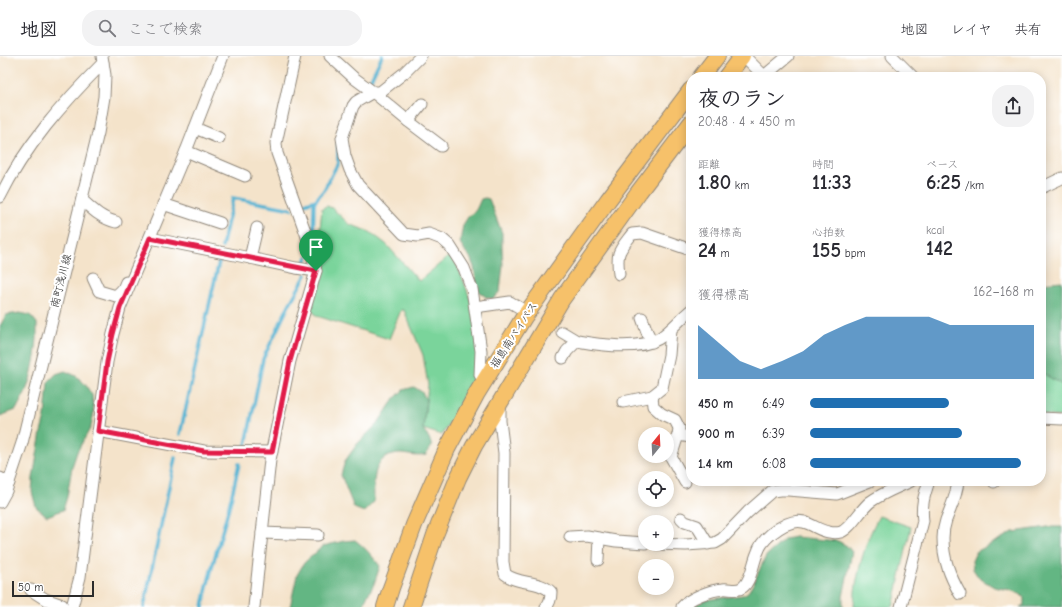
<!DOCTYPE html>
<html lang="ja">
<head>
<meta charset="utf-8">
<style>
  :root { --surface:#fff; --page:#f2f2f3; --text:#2b2b33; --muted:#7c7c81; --line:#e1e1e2; --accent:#1f6fb2 }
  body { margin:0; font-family:"Comic Neue","Klee One",sans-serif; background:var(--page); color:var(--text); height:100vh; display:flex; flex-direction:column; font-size:15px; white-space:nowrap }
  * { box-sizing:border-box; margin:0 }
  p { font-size:13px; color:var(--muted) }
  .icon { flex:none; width:22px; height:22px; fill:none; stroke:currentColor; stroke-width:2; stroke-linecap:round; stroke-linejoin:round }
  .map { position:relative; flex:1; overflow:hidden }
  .side { position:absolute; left:686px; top:16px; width:360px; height:414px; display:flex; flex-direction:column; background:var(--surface); border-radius:16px; box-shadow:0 2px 10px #0003 }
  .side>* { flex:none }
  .needle { width:26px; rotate:18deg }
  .fabs { position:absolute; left:638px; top:371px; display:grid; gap:8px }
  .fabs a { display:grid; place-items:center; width:36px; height:36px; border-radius:50%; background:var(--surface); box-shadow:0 2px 10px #0003; font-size:20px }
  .scale { position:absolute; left:12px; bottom:10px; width:82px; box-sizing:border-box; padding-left:4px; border:2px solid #2b2b2b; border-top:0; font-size:11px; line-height:14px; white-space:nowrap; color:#2b2b2b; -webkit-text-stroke:3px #fff; paint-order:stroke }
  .pin { position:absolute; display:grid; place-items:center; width:34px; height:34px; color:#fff; margin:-41px -17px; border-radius:50% 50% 50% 0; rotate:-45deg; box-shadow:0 0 4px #0007 }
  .pin .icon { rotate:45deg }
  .round { display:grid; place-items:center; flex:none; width:42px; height:42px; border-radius:16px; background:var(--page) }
  .summary { display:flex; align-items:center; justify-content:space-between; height:68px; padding:0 12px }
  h1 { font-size:22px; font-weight:700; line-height:30px }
  .stats { display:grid; grid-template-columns:repeat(3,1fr); gap:6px; height:68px; padding:4px 12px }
  .stats div { display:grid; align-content:center }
  .stats b { font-size:20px; font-weight:700 }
  .stats small { font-size:11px; font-weight:400 }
  .stats p { font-size:11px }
  .chart { height:112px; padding:8px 12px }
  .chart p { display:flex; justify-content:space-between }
  .chart svg { width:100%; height:72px; margin-top:4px; fill:var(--accent); opacity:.7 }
  ul { padding:0 12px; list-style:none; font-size:13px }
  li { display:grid; grid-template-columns:64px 48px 1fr; align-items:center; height:30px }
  li i { height:10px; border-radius:5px; background:var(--accent) }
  header { display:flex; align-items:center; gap:24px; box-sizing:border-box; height:56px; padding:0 20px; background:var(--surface); border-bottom:1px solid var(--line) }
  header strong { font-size:19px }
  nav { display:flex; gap:22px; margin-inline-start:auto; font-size:14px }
  .search { width:280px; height:36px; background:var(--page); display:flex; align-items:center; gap:10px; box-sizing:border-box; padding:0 14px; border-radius:16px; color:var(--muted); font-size:15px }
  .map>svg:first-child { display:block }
  .green { fill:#7ad49b; stroke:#528063 }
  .forest { fill:#63b683; stroke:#477057 }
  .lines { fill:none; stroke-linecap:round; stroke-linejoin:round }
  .stream { stroke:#53b2d2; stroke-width:3.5 }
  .minor-casing { stroke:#90877a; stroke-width:13 }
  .highway-casing { stroke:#90877a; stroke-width:18 }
  .minor { stroke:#fff; stroke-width:11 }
  .highway { stroke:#f6c16b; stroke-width:16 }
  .route-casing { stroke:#fff; stroke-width:8 }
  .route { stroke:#e11d48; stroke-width:5 }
  .labels { text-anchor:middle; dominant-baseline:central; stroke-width:4; stroke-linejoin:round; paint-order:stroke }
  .street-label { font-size:11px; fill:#2b2b2b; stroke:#fff }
</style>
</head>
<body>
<header>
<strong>地図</strong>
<div class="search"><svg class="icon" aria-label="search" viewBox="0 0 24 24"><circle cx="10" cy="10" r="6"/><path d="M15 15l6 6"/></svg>ここで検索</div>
<nav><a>地図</a><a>レイヤ</a><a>共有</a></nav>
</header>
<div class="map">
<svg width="1062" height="551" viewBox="0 0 1062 551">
  <rect width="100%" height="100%" fill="#fff"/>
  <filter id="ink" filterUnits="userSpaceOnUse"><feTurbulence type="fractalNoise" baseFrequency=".025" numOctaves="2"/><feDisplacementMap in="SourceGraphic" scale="8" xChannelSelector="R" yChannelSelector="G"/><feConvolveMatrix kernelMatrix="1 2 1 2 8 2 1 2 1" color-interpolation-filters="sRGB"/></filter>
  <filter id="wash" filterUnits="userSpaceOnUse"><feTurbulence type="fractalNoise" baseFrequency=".012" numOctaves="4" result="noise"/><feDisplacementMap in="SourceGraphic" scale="16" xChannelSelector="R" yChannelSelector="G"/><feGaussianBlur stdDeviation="0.9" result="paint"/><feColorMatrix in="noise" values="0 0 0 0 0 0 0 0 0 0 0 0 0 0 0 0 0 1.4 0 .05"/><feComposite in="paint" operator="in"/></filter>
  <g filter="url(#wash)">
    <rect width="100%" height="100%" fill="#f4e3ca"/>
    <g class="green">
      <path d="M 327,150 L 332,152 L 349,168 L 370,176 L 386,188 L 419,225 L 448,201 L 455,205 L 464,226 L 474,254 L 478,298 L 476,323 L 442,379 L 423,373 L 428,329 L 423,299 L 404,254 L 401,254 L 389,283 L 317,260 L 309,251 L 317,204 L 322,152 Z"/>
      <path d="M 1041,316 L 1062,329 L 1062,361 L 1041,359 Z"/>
      <path d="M 879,460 L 911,471 L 893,551 L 854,551 C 854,546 855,541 855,535 C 859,510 866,483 879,460 Z"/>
    </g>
    <g class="forest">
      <path d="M 485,142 L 489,143 L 502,177 L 502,191 L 503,209 L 500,235 L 493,243 L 486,241 L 478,235 L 476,225 L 474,211 L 470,201 L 463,193 L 460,186 L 463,169 L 468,161 L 476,154 L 481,143 Z"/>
      <path d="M 1062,225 L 1062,329 L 1041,316 L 1041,227 Z"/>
      <path d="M 20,257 L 30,259 L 37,267 L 37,283 L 35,301 L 31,320 L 26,335 L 16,354 L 0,360 L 0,270 L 6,259 Z"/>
      <path d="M 65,315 L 76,320 L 85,328 L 92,339 L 94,356 L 91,371 L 77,396 L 72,411 L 67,441 L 63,454 L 47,460 L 36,451 L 32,436 L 33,422 L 41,376 L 45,361 L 48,326 L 56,318 Z"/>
      <path d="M 414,331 L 422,336 L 426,343 L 423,373 L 429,382 L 432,390 L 426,399 C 417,401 411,399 402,398 C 399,398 396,398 393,399 C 371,403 374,429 374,446 L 364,456 L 354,452 L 341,419 L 345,405 L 358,387 L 378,367 L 394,343 L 403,334 Z"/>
      <path d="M 1048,471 L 1062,471 L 1062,551 L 1020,551 L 1024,549 L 1024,542 L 1020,538 L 1010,534 L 994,531 L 979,522 L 973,513 L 972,505 L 976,496 L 1013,476 Z"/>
      <path d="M 795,481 L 838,485 L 847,490 L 852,496 L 843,541 L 843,551 L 691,551 L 705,544 L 743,539 L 748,536 L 752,530 L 766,500 L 785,483 Z"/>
      <path d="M 355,484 C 365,491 372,500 380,510 L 374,528 L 365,544 L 364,551 L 290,551 L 297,519 L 304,507 L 323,490 L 344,485 Z"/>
    </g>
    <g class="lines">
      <g class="stream">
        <path d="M 368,29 L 382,0"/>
        <path d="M 301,149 L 316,144"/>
        <path d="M 313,184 L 314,148 L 316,144 L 324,134 L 338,107 L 338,87"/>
        <path d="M 222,191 L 233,142 L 292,153"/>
        <path d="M 304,209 L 307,201"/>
        <path d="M 180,378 L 220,201"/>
        <path d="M 246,389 L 263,303 L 289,249 L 306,219"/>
        <path d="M 144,551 L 175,402"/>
        <path d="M 203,551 C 208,521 218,491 226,462 C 231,444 235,426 239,408"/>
      </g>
    </g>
  </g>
  <g filter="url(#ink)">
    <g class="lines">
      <defs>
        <g id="minor">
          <path d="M 330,0 L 354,22 L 373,36 L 408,65 L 441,90"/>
          <path d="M 421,0 L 404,17 L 380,36 L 373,36 L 366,40 L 356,46 L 353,50 L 342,82 L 345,100 L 350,114 L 358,129 L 404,178 L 418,180 L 429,178 L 442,183 L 450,190 L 464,212 L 472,233 L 481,295 L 480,319"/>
          <path d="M 744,0 L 764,20"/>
          <path d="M 892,0 L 913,21"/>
          <path d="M 763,21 L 788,0"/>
          <path d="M 408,65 L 422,48"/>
          <path d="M 195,72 L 219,82"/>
          <path d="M 186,95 L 245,120"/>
          <path d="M 1041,132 L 1062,122"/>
          <path d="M 0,141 C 25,90 63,47 103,7"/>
          <path d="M 82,144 C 92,153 102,163 116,166"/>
          <path d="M 163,148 L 220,167"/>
          <path d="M 150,182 L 250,202 L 296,212 L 316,215"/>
          <path d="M 250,202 L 257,172"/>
          <path d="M 619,218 C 616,196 619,195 632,178 L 642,177 L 691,194"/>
          <path d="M 93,222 L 99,235 L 116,240 L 123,233 L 126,226"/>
          <path d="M 475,251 L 510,246 L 522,253"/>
          <path d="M 642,262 L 647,276 L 652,286"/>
          <path d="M 562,276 L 577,285"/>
          <path d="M 563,302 L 567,295 L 577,285 C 599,289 639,294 658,283 C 670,276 680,263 691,254"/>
          <path d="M 652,340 L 653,350 L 662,358 L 675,364 L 679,372 L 678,379 L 691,381"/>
          <path d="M 623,346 L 652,340 L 662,332 L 669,299 L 671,273"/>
          <path d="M 500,348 L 500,365 L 504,397 L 503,506 L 505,518 C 518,529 540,524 551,536 C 551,542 550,547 546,551"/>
          <path d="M 1041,362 L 1062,363"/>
          <path d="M 98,375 L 204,395 L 272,396"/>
          <path d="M 678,379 L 671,401 L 685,426"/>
          <path d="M 0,422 L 9,427 L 0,429"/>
          <path d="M 958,425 C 957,439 951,451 946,464 C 944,470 943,476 943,482 C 943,503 950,520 960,538"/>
          <path d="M 994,426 L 994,425"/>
          <path d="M 0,446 L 6,435 L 22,387 L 98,77 L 104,41 L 105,19 L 102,0"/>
          <path d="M 681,462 L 685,466 L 697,470 L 708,488"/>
          <path d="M 262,477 L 318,479"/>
          <path d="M 570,481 L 587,480 L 616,485 L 645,487"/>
          <path d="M 656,488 L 686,489 L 715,487 L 722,483 L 748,456 L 772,435 L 780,434 L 788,434 L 837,438 L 870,425"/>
          <path d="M 598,504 L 599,482"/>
          <path d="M 31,534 L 45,543 L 62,549 L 62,551"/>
          <path d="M 72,551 L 80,521 L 107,306 L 113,278 L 120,252 L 186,95 L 223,0"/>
          <path d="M 254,551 L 270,404 L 290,305 L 316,215 L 310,189 L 277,97 L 276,87 L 295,0"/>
          <path d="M 682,551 C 689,542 711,534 723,533 C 729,532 737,536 743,531 C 751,525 753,507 757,498 C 759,491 765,483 771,478 C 782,469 796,461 809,468 C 816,471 821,475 829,476 C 833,477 837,477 841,476 C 850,473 861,453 870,446 C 882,437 898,431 911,425"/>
          <path d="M 901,551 L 923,465 C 921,449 924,440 929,425"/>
        </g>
        <g id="highway">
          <path d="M 701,21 L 717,0"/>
          <path d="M 726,21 L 742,0"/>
          <path d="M 385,551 L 391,532 L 414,469 L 447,393 L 477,337 L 524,261 L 608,144 L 691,34"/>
          <path d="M 411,551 L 435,479 L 458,422 L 474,390 L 562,243 L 638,137 L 691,67"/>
        </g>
      </defs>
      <use href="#minor" class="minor-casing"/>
      <use href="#highway" class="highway-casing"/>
      <use href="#minor" class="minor"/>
      <use href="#highway" class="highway"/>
    </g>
  </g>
  <g class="lines" filter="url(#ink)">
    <defs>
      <path id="route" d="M 150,182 L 316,215 L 290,305 L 272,396 L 204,395 L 98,375 L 107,306 L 113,278 L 120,252 Z"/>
    </defs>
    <use href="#route" class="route-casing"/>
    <use href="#route" class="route"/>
  </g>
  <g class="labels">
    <g class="street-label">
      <text transform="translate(61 225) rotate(-76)">南町浅川線</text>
      <text transform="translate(514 279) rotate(-57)">福島南バイパス</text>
    </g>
  </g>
</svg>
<div class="fabs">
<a><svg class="needle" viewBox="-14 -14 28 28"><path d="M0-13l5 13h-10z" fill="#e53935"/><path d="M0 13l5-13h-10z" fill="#7c7c81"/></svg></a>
<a><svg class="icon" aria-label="locate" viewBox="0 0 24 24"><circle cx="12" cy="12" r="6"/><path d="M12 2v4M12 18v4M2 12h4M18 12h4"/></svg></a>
<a>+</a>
<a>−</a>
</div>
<div class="scale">50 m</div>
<div class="pin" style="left:316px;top:215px;background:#1e9e55"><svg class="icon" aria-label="arrive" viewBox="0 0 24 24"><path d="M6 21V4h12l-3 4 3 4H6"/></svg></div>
<section class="side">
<div class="summary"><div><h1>夜のラン</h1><p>20:48 · 4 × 450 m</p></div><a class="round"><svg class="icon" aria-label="share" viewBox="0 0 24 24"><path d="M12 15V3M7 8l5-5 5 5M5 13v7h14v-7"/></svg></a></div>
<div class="stats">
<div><p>距離</p><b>1.80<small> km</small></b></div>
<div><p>時間</p><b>11:33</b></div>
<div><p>ペース</p><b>6:25<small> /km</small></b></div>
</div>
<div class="stats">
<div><p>獲得標高</p><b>24<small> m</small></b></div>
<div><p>心拍数</p><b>155<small> bpm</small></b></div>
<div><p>kcal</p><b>142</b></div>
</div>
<div class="chart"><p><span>獲得標高</span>162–168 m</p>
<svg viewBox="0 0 160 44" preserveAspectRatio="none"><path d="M0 44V11L10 22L20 33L30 38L40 33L50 27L60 17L70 11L80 6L90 6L100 6L110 6L120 11L130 11L140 11L150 11L160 11V44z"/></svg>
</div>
<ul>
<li><b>450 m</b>6:49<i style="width:62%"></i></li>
<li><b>900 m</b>6:39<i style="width:68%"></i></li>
<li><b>1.4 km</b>6:08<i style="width:94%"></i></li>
</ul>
</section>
</div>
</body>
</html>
